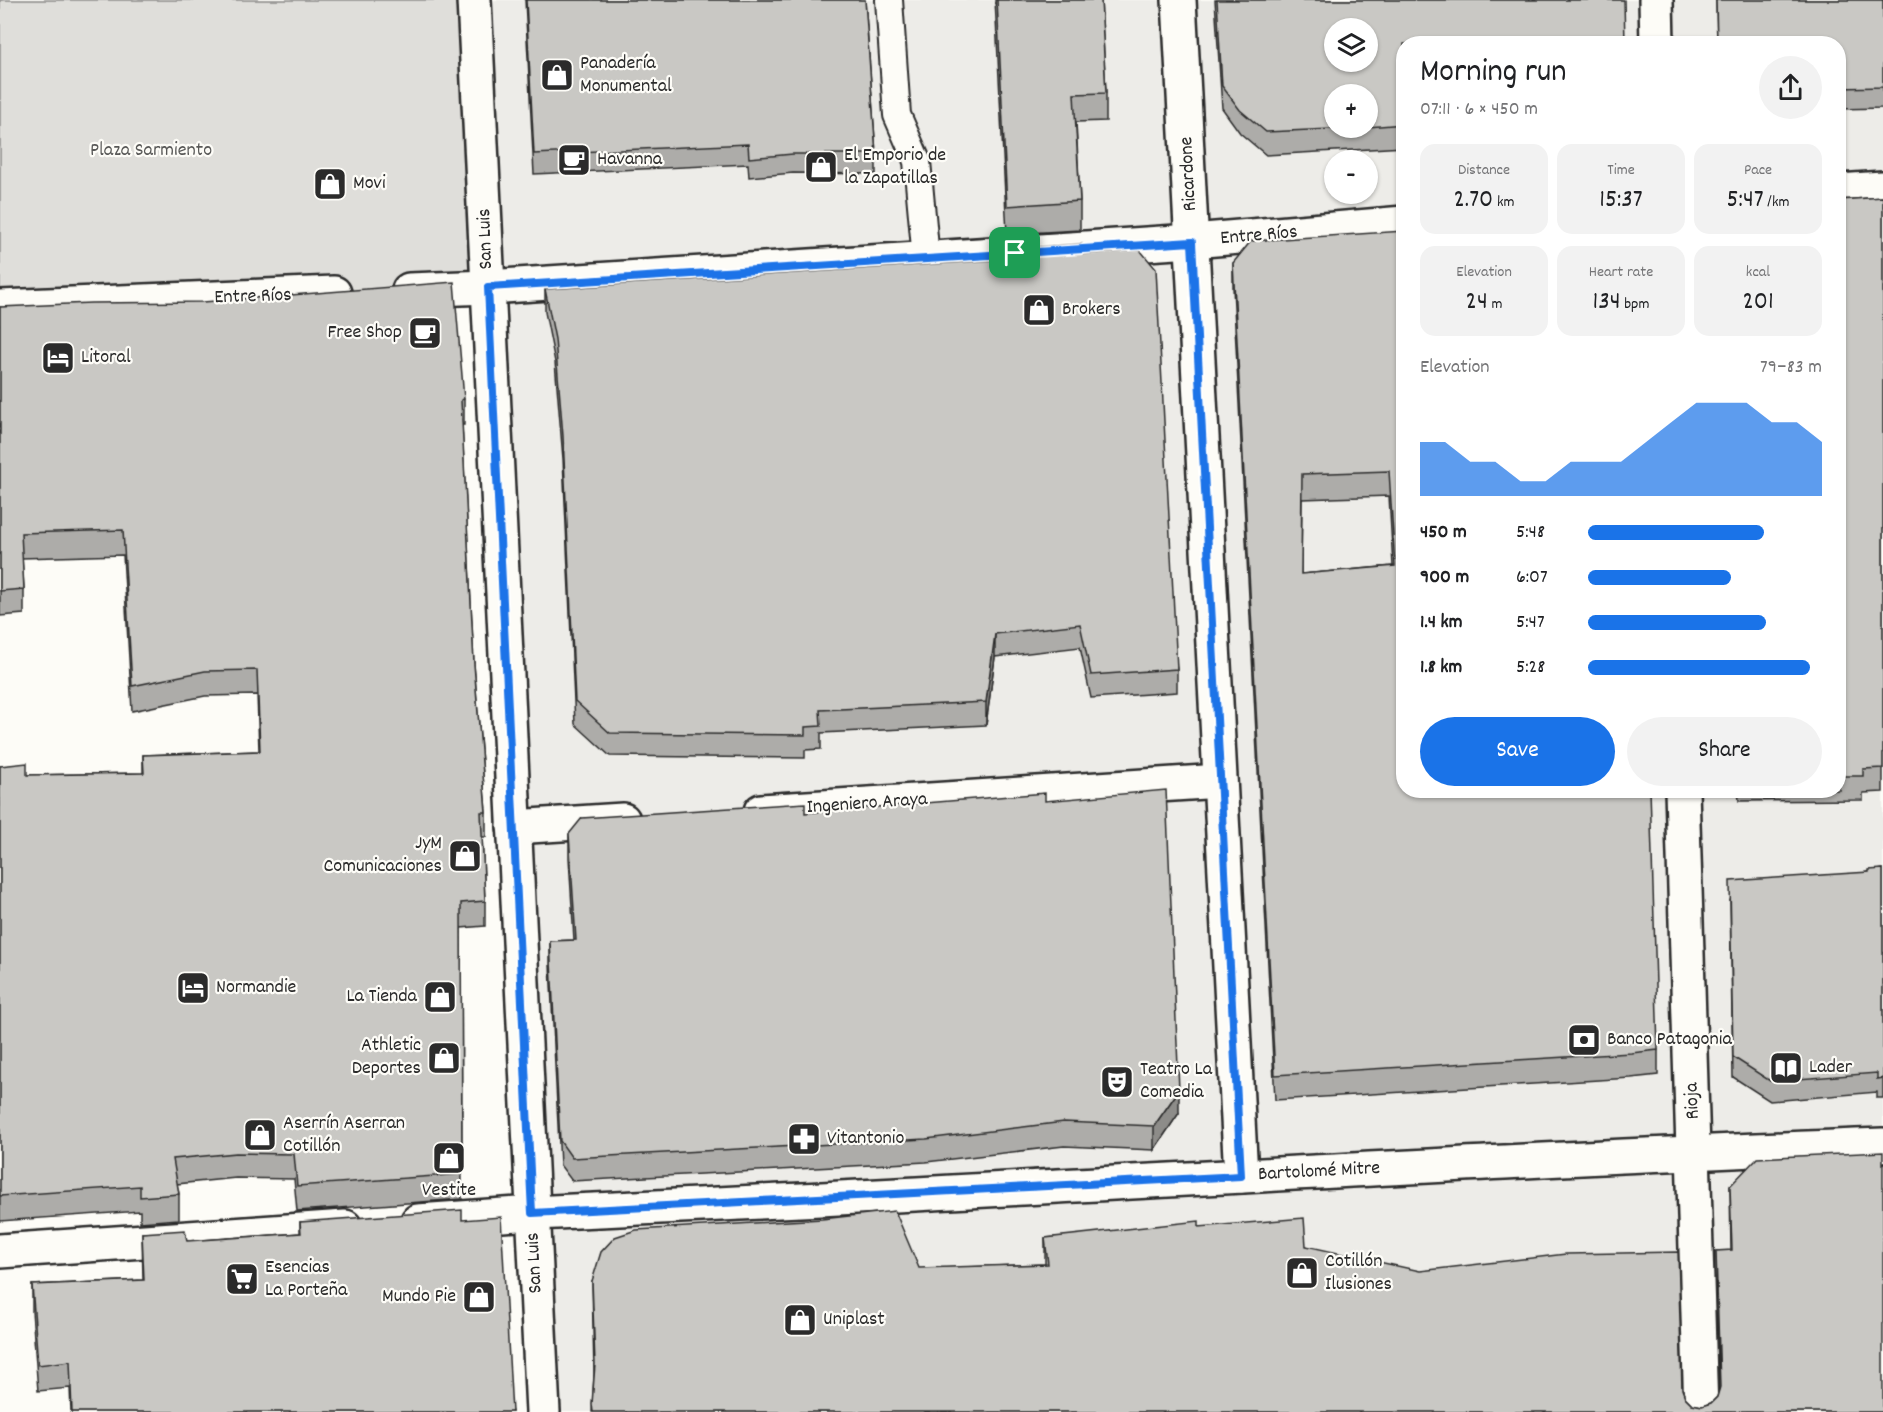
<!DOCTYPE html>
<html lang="en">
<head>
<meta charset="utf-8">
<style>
  :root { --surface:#fff; --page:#f2f2f2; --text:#202124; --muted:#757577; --accent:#1a73e8 }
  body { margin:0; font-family:Dekko,sans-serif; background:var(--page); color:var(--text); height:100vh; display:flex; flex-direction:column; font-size:22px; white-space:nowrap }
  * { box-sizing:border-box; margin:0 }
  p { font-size:20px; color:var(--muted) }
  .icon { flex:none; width:33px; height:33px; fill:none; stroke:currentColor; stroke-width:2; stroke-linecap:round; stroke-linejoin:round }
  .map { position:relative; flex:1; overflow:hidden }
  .side { position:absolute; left:1396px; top:36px; width:450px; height:762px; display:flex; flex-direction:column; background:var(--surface); border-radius:24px; box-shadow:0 2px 4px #0004 }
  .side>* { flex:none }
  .tools { position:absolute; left:1324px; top:18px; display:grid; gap:12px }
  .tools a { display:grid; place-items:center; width:54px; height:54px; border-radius:50%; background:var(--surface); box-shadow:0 2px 4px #0004; font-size:30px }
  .pin { position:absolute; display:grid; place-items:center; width:51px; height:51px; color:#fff; margin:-26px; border-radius:12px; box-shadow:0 3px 9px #0006 }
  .round { display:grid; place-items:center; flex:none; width:63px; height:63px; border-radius:32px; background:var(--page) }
  .head { display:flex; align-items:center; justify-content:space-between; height:102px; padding:0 24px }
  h1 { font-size:33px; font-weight:600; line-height:45px }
  .metrics { display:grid; grid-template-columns:repeat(3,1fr); gap:9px; height:102px; padding:6px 24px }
  .metrics div { display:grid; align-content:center; border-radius:15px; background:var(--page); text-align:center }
  .metrics b { font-size:26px; font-weight:600 }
  .metrics small { font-size:16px; font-weight:400 }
  .metrics p { font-size:16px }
  .chart { height:168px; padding:12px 24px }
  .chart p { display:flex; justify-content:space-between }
  .chart svg { width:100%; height:108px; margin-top:6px; fill:var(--accent); opacity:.7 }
  .cta { display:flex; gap:12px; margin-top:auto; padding:12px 24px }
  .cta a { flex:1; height:69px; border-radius:36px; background:var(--accent); color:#fff; font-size:24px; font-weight:600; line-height:69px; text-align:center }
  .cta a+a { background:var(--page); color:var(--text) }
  ul { padding:0 24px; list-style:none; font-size:20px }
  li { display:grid; grid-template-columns:96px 72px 1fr; align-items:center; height:45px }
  li i { height:15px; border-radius:8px; background:var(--accent) }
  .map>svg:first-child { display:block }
  .built { fill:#edece8; fill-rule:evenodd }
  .green { fill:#dfdeda; stroke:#858482; stroke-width:1.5 }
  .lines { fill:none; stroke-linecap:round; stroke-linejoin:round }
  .lane-casing { stroke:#2b2b2b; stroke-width:30 }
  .street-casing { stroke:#2b2b2b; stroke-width:38 }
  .secondary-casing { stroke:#2b2b2b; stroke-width:38 }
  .lane { stroke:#fdfcf7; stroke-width:26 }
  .street { stroke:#fdfcf7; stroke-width:33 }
  .secondary { stroke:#fdfcf7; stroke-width:33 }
  .wall { fill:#adaca9; stroke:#2b2b2b; stroke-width:1.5; fill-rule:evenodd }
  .shaded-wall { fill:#8d8c89; stroke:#2b2b2b; stroke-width:1.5 }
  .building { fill:#c9c8c4; stroke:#2b2b2b; stroke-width:1.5; fill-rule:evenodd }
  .route-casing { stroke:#fff; stroke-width:12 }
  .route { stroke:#1a73e8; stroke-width:8 }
  .labels { text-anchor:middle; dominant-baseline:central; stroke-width:4.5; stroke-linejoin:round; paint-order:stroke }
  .poi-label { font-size:20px; fill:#2b2b2b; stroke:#fdfcf7; text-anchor:start }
  .park-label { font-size:20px; fill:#585857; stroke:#fdfcf7 }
  .street-label { font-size:20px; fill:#2b2b2b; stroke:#fdfcf7 }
</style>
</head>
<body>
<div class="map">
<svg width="1883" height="1412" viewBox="0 0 1883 1412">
  <rect width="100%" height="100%" fill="#fdfcf7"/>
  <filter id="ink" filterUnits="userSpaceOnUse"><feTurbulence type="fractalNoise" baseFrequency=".0167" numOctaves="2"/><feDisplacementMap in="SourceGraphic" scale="12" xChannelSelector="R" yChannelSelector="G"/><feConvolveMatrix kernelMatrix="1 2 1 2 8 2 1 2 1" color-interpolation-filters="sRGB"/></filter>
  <g filter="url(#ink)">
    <path class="built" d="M 474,0 L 1883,0 L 1883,1412 L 543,1412 ZM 1335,28 L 1368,28 L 1368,62 L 1335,62 ZM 1404,44 L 1839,44 L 1839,790 L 1404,790 ZM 1335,94 L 1368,94 L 1368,128 L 1335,128 ZM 1335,160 L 1368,160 L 1368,194 L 1335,194 Z"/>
    <path class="green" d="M 0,0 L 474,0 L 488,287 L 0,307 Z"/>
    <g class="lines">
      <defs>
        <path id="lane" d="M 889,0 L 897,115 L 917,161 L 926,259"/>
        <g id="street">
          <path d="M 474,0 L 543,1412"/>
          <path d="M 1179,0 L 1241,1176"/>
          <path d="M 1656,0 L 1657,44"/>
          <path d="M 1682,790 L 1701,1412"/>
          <path d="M 761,811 L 1220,781"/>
          <path d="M 514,827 L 623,820"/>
          <path d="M 418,1221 L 532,1213 C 983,1193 1432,1162 1883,1145"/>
          <path d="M 0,1251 L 345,1227"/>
        </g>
        <g id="secondary">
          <path d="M 1839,191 L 1883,188"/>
          <path d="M 409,290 L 488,287 L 1192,241 L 1404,223"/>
          <path d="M 0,307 L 334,293"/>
        </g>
      </defs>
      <use href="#lane" class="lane-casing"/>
      <use href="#street" class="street-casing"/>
      <use href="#secondary" class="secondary-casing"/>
      <use href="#lane" class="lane"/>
      <use href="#street" class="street"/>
      <use href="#secondary" class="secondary"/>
    </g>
    <g class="wall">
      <path d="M 525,0 L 865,0 L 876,154 L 876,174 L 793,173 L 749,177 L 748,164 L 534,174 Z"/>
      <path d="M 995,0 L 1101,0 L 1106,93 L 1106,121 L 1076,122 L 1080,201 L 1080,230 L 1007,234 Z"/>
      <path d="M 1215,0 L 1624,0 L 1404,44 L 1404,147 L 1266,155 L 1240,133 L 1222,108 ZM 1368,94 L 1368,128 L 1335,128 Z"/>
      <path d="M 1716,0 L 1883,0 L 1883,108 L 1839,109 L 1839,44 L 1717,44 Z"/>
      <path d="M 1883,197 L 1883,792 L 1863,793 L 1863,800 L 1739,801 L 1738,790 L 1839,790 L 1839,200 Z"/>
      <path d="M 1404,231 L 1658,1050 L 1658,1075 L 1631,1078 L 1275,1100 L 1233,288 L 1233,263 ZM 1389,496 L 1393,566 L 1301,574 L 1302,499 Z"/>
      <path d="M 1083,254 L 1177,669 L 1177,692 L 1091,698 L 1080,647 L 995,657 L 986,725 L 821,733 L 821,749 L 805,750 L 805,758 L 610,756 L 575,724 L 563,459 L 555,362 L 545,312 L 545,289 Z"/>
      <path d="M 0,307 L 464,399 L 464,425 L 462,425 L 474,664 L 486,812 L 486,837 L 482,837 L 485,901 L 485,926 L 461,928 L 462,1199 L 297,1211 L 294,1179 L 236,1178 L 177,1184 L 179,1194 L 179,1219 L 140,1222 L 140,1211 L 0,1221 L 0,766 L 27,775 L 143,773 L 143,755 L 259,751 L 257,695 L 205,696 L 132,711 L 123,555 L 22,558 L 24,589 L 24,614 L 0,616 Z"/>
      <path d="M 1045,801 L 1179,1113 L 1154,1150 L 1064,1146 L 926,1162 L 572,1181 L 560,1165 L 550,965 L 550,941 L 574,940 L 569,858 L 569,834 L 805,813 Z"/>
      <path d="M 1883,869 L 1883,1098 L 1877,1098 L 1877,1092 L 1770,1101 L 1733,1077 L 1730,900 Z"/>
      <path d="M 1730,1186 L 1883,1412 L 592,1412 L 594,1374 L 592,1281 L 1045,1264 L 1045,1238 L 1199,1227 L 1306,1246 L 1682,1389 L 1685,1397 L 1692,1404 L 1702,1406 L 1711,1403 L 1717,1397 L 1719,1390 L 1716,1251 L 1731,1251 Z"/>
      <path d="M 462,1220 L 512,1412 L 71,1412 L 70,1388 L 38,1391 L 32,1311 L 32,1285 L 143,1280 L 142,1233 L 187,1241 L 300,1233 L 300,1222 Z"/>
    </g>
    <g class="shaded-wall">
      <path d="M 995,634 L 995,657 L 986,725 L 986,702 Z"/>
      <path d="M 1179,1090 L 1179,1113 L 1154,1150 L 1154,1126 Z"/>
    </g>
    <g class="building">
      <path d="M 526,0 L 865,0 L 876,154 L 793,154 L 749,158 L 748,144 L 534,154 Z"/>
      <path d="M 997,0 L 1101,0 L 1106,93 L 1074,94 L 1080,201 L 1007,206 Z"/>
      <path d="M 1217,0 L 1624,0 L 1625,44 L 1404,44 L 1404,124 L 1368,127 L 1368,94 L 1335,94 L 1335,128 L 1353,128 L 1266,132 L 1240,110 L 1222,86 ZM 1335,28 L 1368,28 L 1368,62 L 1335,62 Z"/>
      <path d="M 1716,0 L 1883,0 L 1883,87 L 1839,88 L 1839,44 L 1717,44 Z"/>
      <path d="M 1883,197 L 1883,768 L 1863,769 L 1863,776 L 1839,776 L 1839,200 Z"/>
      <path d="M 1404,231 L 1404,790 L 1650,790 L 1658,1050 L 1631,1053 L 1275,1075 L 1233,263 L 1251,241 ZM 1389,471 L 1395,566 L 1301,574 L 1302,474 Z"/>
      <path d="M 1082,244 L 1083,254 L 1140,250 L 1156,269 L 1177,669 L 1091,675 L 1080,624 L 995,634 L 986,702 L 820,710 L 821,726 L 805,727 L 805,735 L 610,733 L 575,701 L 563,436 L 555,339 L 545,289 L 1009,259 L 1008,249 Z"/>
      <path d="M 454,282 L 464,399 L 461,400 L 474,664 L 486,812 L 481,812 L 485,901 L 461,903 L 462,1174 L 297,1186 L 294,1154 L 236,1153 L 173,1159 L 179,1194 L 140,1197 L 140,1186 L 0,1196 L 0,766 L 27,763 L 27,775 L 144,773 L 143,755 L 260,751 L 257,670 L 205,671 L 132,686 L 123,530 L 21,533 L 24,589 L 0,591 L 0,307 L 91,303 L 203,302 Z"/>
      <path d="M 1166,790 L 1179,1090 L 1154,1126 L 1064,1122 L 926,1139 L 572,1158 L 560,1141 L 550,941 L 576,940 L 569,834 L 582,818 L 805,803 L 805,813 L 1045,793 L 1045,801 Z"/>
      <path d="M 1883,869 L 1883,1078 L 1877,1079 L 1877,1073 L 1770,1081 L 1733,1057 L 1730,881 L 1869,872 L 1869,870 Z"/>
      <path d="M 1883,1152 L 1883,1412 L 593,1412 L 592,1404 L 595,1364 L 592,1281 L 601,1252 L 615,1237 L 636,1230 L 822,1219 L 895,1211 L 919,1268 L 1048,1264 L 1045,1238 L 1199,1221 L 1199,1227 L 1304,1218 L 1306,1246 L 1420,1271 L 1566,1254 L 1678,1252 L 1682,1389 L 1685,1397 L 1692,1404 L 1702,1406 L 1711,1403 L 1717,1397 L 1720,1387 L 1716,1251 L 1732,1250 L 1730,1186 L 1757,1158 Z"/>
      <path d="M 462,1210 L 462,1220 L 501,1217 L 512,1412 L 72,1412 L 70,1361 L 38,1365 L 32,1285 L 144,1280 L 142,1233 L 185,1230 L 187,1241 L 301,1233 L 300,1222 Z"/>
    </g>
  </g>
  <g class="lines" filter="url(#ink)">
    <defs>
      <path id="route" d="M 1192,242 L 1241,1176 L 532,1213 L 488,287 Z"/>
    </defs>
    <use href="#route" class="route-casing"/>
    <use href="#route" class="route"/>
  </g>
  <defs>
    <symbol id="shop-square" viewBox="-11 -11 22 22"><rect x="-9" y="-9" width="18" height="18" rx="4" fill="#2b2b2b" stroke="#fdfcf7"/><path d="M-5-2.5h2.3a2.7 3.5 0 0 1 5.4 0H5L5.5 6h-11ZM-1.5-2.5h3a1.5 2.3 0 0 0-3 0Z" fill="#fff"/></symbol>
    <symbol id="cafe-square" viewBox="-11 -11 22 22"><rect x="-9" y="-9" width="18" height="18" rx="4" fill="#2b2b2b" stroke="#fdfcf7"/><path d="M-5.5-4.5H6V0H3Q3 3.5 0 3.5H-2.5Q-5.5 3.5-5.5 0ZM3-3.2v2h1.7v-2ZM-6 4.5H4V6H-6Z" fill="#fff"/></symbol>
    <symbol id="hotel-square" viewBox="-11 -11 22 22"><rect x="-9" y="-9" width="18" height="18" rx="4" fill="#2b2b2b" stroke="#fdfcf7"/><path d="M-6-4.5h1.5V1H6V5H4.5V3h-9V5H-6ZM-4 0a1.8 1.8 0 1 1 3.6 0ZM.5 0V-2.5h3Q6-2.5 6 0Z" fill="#fff"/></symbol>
    <symbol id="bank-square" viewBox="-11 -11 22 22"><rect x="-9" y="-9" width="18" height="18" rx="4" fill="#2b2b2b" stroke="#fdfcf7"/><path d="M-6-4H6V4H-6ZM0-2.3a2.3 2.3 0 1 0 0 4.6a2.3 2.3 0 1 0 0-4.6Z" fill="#fff"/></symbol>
    <symbol id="library-square" viewBox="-11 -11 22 22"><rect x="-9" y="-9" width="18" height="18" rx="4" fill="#2b2b2b" stroke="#fdfcf7"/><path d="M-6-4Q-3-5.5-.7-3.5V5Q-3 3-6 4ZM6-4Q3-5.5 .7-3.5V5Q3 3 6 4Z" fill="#fff"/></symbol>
    <symbol id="theatre-square" viewBox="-11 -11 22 22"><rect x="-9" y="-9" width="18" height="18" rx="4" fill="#2b2b2b" stroke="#fdfcf7"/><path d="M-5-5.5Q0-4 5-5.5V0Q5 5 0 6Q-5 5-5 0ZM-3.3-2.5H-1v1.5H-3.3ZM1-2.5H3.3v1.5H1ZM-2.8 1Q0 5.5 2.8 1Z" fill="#fff"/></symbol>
    <symbol id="pharmacy-square" viewBox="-11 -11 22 22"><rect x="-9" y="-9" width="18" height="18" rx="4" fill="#2b2b2b" stroke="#fdfcf7"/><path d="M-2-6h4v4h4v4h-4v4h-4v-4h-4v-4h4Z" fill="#fff"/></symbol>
    <symbol id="supermarket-square" viewBox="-11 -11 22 22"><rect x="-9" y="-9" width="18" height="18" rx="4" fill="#2b2b2b" stroke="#fdfcf7"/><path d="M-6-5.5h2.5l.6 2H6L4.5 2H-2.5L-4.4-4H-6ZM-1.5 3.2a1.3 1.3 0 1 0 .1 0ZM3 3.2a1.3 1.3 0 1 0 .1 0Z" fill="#fff"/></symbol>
  </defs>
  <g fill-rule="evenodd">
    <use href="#shop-square" x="538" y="56" width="38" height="38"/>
    <use href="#cafe-square" x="555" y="141" width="38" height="38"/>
    <use href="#shop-square" x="802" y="148" width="38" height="38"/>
    <use href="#shop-square" x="311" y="165" width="38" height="38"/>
    <use href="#shop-square" x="1020" y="291" width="38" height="38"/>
    <use href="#cafe-square" x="406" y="314" width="38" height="38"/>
    <use href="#hotel-square" x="39" y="339" width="38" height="38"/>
    <use href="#shop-square" x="446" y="837" width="38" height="38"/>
    <use href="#hotel-square" x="174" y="969" width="38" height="38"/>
    <use href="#shop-square" x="421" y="978" width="38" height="38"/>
    <use href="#bank-square" x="1565" y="1021" width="38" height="38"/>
    <use href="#shop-square" x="425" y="1039" width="38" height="38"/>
    <use href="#library-square" x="1767" y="1049" width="38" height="38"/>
    <use href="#theatre-square" x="1098" y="1063" width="38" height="38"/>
    <use href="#shop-square" x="241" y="1116" width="38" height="38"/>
    <use href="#pharmacy-square" x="785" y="1120" width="38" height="38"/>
    <use href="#shop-square" x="430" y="1139" width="38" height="38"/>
    <use href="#shop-square" x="1283" y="1254" width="38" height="38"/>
    <use href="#supermarket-square" x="223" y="1260" width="38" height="38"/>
    <use href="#shop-square" x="460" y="1278" width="38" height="38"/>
    <use href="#shop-square" x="781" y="1301" width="38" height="38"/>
  </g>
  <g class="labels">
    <g class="poi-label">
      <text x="580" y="64">Panadería<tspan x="580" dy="23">Monumental</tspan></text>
      <text x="844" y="156">El Emporio de<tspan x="844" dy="23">la Zapatillas</tspan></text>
      <text x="597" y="160">Havanna</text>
      <text x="353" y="184">Movi</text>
      <text x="1062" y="310">Brokers</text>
      <text x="402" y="333" text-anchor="end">Free Shop</text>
      <text x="81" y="358">Litoral</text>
      <text x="442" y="844" text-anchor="end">JyM<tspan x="442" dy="23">Comunicaciones</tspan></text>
      <text x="216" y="988">Normandie</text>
      <text x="417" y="997" text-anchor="end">La Tienda</text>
      <text x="1607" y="1040">Banco Patagonia</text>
      <text x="421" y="1046" text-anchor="end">Athletic<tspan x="421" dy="23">Deportes</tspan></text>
      <text x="1809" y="1068">Lader</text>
      <text x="1140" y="1070">Teatro La<tspan x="1140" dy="23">Comedia</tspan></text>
      <text x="283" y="1124">Aserrín Aserran<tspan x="283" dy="23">Cotillón</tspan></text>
      <text x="827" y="1139">Vitantonio</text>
      <text x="449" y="1191" text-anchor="middle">Vestite</text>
      <text x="1325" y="1262">Cotillón<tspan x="1325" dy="23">Ilusiones</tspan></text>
      <text x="265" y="1268">Esencias<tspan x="265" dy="23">La Porteña</tspan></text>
      <text x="456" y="1297" text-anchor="end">Mundo Pie</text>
      <text x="823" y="1320">Uniplast</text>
    </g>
    <g class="park-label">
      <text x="151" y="151">Plaza Sarmiento</text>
    </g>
    <g class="street-label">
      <text transform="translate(1189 174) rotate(-93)">Ricardone</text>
      <text transform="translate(1259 236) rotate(-5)">Entre Ríos</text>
      <text transform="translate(486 239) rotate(-92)">San Luis</text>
      <text transform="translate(253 297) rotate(-2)">Entre Ríos</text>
      <text transform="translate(867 804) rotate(-4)">Ingeniero Araya</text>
      <text transform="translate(1693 1101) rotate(-92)">Rioja</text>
      <text transform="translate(1319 1172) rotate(-3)">Bartolomé Mitre</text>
      <text transform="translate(535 1263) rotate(-93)">San Luis</text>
    </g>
  </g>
</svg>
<div class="tools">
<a><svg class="icon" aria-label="layers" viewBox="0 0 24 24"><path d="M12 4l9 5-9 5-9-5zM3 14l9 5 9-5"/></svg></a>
<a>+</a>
<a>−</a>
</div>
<div class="pin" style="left:1015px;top:253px;background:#1e9e55"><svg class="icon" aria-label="arrive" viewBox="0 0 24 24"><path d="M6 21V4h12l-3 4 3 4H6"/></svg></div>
<section class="side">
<div class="head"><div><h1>Morning run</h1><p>07:11 · 6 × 450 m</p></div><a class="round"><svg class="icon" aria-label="share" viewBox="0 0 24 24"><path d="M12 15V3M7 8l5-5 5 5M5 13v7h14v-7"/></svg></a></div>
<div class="metrics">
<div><p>Distance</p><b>2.70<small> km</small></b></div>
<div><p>Time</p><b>15:37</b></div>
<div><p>Pace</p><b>5:47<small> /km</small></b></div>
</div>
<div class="metrics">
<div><p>Elevation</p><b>24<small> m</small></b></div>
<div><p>Heart rate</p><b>134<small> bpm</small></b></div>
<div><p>kcal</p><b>201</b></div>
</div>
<div class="chart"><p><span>Elevation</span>79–83 m</p>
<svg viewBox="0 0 160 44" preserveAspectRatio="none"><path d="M0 44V22L10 22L20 30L30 30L40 38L50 38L60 30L70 30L80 30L90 22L100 14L110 6L120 6L130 6L140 14L150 14L160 22V44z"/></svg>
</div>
<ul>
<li><b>450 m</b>5:48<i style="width:75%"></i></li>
<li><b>900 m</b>6:07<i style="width:61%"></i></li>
<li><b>1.4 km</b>5:47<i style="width:76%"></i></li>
<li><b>1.8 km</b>5:28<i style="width:95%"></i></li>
</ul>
<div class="cta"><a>Save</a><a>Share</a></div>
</section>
</div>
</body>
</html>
